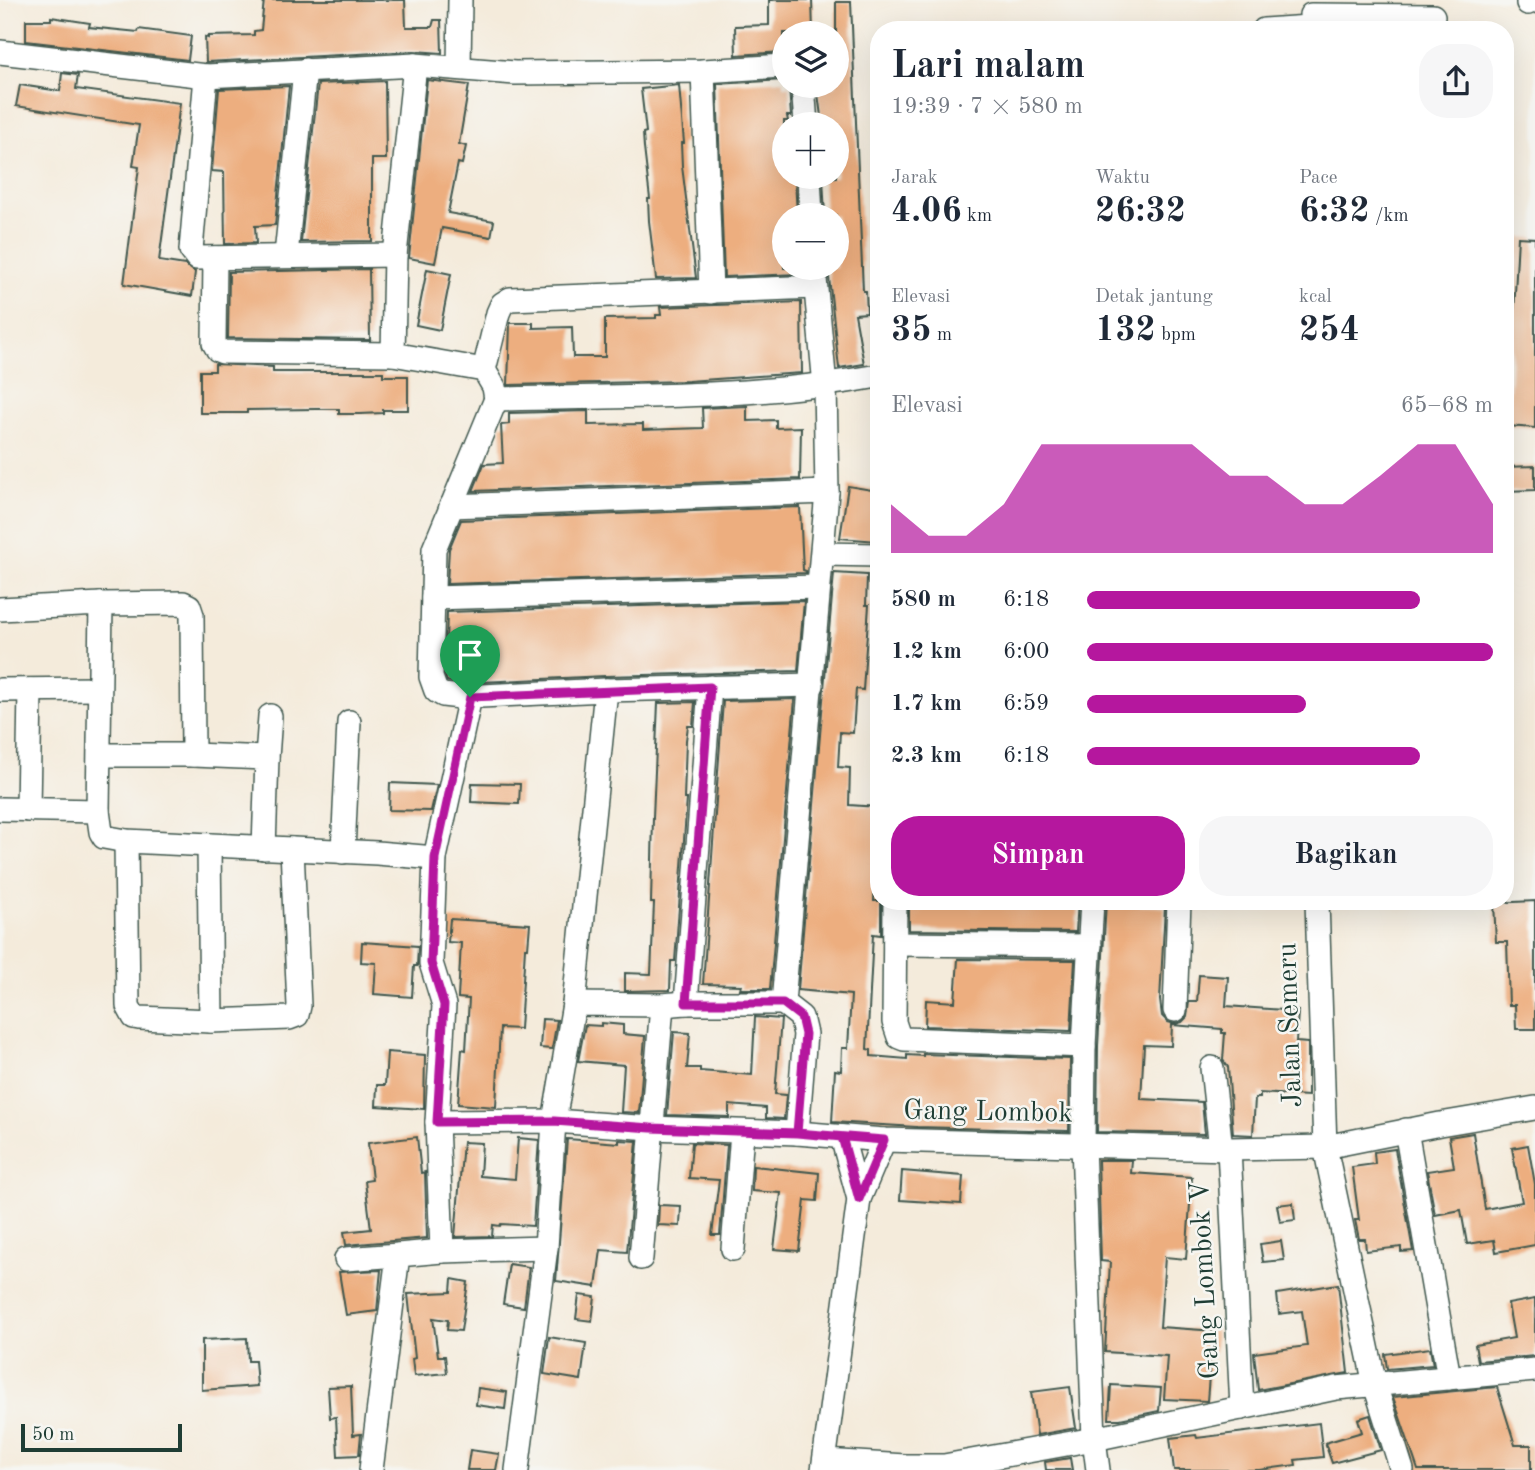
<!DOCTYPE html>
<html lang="id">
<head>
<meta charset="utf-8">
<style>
  :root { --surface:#fff; --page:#f6f6f7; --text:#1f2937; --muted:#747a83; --accent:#b5179e }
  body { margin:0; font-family:"Old Standard TT",serif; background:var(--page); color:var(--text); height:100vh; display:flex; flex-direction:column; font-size:26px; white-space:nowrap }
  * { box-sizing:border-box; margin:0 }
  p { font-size:23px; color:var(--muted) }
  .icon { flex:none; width:38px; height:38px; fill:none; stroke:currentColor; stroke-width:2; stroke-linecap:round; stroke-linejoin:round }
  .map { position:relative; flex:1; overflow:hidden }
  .details { position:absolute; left:870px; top:21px; width:644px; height:889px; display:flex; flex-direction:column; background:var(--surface); border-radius:28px; box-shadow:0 7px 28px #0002 }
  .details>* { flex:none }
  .controls { position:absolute; left:772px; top:21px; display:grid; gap:14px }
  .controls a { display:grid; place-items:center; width:77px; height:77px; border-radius:50%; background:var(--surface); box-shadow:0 7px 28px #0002; font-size:35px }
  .scale { position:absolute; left:21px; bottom:18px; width:161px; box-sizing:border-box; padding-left:7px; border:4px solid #1f3d34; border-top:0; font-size:19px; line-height:24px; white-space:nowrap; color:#1f3d34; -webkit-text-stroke:5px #f6f6f2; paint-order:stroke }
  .pin { position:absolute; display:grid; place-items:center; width:60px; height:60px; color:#fff; margin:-72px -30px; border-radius:50% 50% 50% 0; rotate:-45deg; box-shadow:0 0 7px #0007 }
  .pin .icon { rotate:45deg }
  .round { display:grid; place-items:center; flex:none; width:74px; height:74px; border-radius:28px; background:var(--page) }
  .overview { display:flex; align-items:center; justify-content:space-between; height:119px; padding:0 21px }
  h1 { font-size:38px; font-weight:800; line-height:52px }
  .figures { display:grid; grid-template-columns:repeat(3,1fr); gap:10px; height:119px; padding:7px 21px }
  .figures div { display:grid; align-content:center }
  .figures b { font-size:35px; font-weight:800 }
  .figures small { font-size:19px; font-weight:400 }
  .figures p { font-size:19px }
  .chart { height:196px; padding:14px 21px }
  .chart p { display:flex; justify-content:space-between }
  .chart svg { width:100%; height:126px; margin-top:7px; fill:var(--accent); opacity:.7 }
  .primary-button { display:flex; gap:14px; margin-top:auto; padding:14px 21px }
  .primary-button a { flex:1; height:80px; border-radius:28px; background:var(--accent); color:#fff; font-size:28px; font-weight:800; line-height:80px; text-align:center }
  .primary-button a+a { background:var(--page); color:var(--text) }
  ul { padding:0 21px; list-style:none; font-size:23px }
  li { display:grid; grid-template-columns:112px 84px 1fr; align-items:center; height:52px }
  li i { height:18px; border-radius:9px; background:var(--accent) }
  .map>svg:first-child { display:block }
  .building { fill:#edae7f }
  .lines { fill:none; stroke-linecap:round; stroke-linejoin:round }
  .minor-casing { stroke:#3f574d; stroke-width:26 }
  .minor { stroke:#fff; stroke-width:23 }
  .route-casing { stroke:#fff; stroke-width:14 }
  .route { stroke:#b5179e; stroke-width:9 }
  .labels { text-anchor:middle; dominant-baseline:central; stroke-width:5; stroke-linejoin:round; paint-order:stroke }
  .street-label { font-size:28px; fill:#1f3d34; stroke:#f6f6f2 }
</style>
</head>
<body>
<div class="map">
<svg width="1535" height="1470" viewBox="0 0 1535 1470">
  <rect width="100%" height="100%" fill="#f6f6f2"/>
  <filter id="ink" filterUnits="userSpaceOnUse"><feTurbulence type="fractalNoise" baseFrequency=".0143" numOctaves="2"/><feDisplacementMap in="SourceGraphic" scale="14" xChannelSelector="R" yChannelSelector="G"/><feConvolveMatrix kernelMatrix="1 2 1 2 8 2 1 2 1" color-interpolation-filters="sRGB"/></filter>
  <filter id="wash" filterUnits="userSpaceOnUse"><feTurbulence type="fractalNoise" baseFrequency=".00686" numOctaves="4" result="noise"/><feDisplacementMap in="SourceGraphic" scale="28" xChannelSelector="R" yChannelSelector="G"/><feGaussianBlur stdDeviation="1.57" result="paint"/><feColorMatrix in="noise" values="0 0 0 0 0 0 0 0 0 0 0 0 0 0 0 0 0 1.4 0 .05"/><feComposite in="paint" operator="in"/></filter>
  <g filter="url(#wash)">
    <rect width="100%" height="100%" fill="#f4ebdb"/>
    <g id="blocks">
      <g class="building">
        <path d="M 264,0 L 405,0 L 406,27 L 432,27 L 434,20 L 441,20 L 442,53 L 414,51 L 206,62 L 205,37 L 208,38 L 208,36 L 254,35 L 254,31 L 261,30 Z"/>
        <path d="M 769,0 L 812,0 L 813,33 L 784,33 L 784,52 L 736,55 L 735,26 L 769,25 Z"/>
        <path d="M 836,2 L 851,2 L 863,291 L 866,291 L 867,313 L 855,314 L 864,364 L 839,368 L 828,268 L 836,268 L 836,215 L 825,215 L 823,178 L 836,177 L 836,124 L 822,124 L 817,86 L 836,86 Z"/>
        <path d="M 51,17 L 90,23 L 89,27 L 138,32 L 139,29 L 191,36 L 188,60 L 26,41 L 26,20 L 51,20 Z"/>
        <path d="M 62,73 L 78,75 L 76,89 L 180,103 L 159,261 L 185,265 L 195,272 L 192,296 L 124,284 L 139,167 L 133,166 L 139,125 L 16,106 L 20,85 L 60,91 Z"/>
        <path d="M 427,80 L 469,85 L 459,144 L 466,146 L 462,164 L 458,163 L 448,213 L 494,221 L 491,237 L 442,228 L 435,263 L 409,258 Z"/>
        <path d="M 784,80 L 784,86 L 789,86 L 791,116 L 787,116 L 788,121 L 784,121 L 784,177 L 795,179 L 797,215 L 784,215 L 784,268 L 800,268 L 800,274 L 724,277 L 717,84 Z"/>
        <path d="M 385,81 L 386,159 L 372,159 L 372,241 L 301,242 L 318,84 Z"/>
        <path d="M 679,85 L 684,143 L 681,143 L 682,166 L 696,278 L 656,279 L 649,221 L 648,199 L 650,199 L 644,148 L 643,133 L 646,132 L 641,89 Z"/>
        <path d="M 289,86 L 275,225 L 255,226 L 256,243 L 225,244 L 224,172 L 212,171 L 219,89 Z"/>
        <path d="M 1518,237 L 1535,238 L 1535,428 L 1508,426 Z"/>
        <path d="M 369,269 L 370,340 L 228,338 L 229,272 Z"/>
        <path d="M 427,269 L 451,274 L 440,330 L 416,325 Z"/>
        <path d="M 801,302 L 802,373 L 688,381 L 508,385 L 510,323 L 533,323 L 533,328 L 572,327 L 573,357 L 605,357 L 605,319 L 656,318 L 656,315 L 661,315 L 660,307 Z"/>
        <path d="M 215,364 L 273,367 L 273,372 L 383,372 L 383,376 L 408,376 L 408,410 L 383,410 L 383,413 L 360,414 L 339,414 L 339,409 L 316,409 L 247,410 L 247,413 L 200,413 L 200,371 L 215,371 Z"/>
        <path d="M 747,406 L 747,421 L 776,420 L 776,428 L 801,427 L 800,479 L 473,491 L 484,464 L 503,463 L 501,425 L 509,424 L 509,413 L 588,411 L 588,425 L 643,424 L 643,430 L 703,428 L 702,408 Z"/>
        <path d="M 1535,466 L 1535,490 L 1505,491 L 1505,467 Z"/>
        <path d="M 848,486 L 878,491 L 878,541 L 840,538 Z"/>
        <path d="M 800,507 L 803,570 L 806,571 L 806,573 L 447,584 L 449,549 L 461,520 Z"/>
        <path d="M 834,573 L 867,575 L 866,605 L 869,605 L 863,690 L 856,689 L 853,733 L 840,732 L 838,767 L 850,768 L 849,805 L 878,807 L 874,901 L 881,901 L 881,935 L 873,934 L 867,1049 L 871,1050 L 871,1056 L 907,1059 L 907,1055 L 923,1056 L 923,1054 L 1070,1059 L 1069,1131 L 917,1127 L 832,1122 L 835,1070 L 841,1071 L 842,1048 L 848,1048 L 851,995 L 798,990 Z"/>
        <path d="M 804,601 L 798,671 L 605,676 L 460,683 L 447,681 L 445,675 L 447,612 Z"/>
        <path d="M 795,699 L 770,989 L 740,989 L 741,985 L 703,984 L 723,701 Z"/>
        <path d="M 695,702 L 693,726 L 688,726 L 686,740 L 684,799 L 687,799 L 675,961 L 671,961 L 670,990 L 625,991 L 625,973 L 651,974 L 654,903 L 651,903 L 653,817 L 658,703 Z"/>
        <path d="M 390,783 L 437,785 L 431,811 L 389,810 Z"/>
        <path d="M 472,783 L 520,784 L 519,804 L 471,802 Z"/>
        <path d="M 909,901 L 1078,901 L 1076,932 L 909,930 Z"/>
        <path d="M 1106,901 L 1133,901 L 1132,905 L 1165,907 L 1160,1000 L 1162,1016 L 1168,1022 L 1175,1024 L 1182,1022 L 1187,1017 L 1189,1002 L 1197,1002 L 1199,975 L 1228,977 L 1226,1006 L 1298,1011 L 1296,1042 L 1308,1043 L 1308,1096 L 1260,1093 L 1260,1098 L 1255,1098 L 1253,1135 L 1233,1134 L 1228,1067 L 1223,1060 L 1225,1033 L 1222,1033 L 1222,1029 L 1172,1025 L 1171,1046 L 1144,1045 L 1141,1099 L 1202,1102 L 1205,1134 L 1097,1132 L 1098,1046 Z"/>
        <path d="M 1535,901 L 1535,1029 L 1516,1029 L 1515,1005 L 1509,1005 L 1507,942 L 1496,942 L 1494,903 Z"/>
        <path d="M 450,919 L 530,924 L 528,948 L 525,948 L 520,1029 L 500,1028 L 496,1107 L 458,1104 L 462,1049 L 466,1050 L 469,999 L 458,998 L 461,943 L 448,942 Z"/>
        <path d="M 362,942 L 418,946 L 417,966 L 414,966 L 412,997 L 374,994 L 376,963 L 361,962 Z"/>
        <path d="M 958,959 L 1075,960 L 1071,1031 L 925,1026 L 926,1000 L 955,1002 Z"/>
        <path d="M 755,1017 L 781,1019 L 775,1094 L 786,1095 L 784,1119 L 766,1118 L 766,1108 L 729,1105 L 729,1117 L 667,1115 L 674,1032 L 690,1033 L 687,1068 L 700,1068 L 700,1071 L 752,1075 Z"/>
        <path d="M 542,1019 L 557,1020 L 552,1049 L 540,1048 Z"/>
        <path d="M 601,1023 L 623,1025 L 623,1034 L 645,1036 L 639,1113 L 621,1112 L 624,1065 L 578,1061 L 585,1025 L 601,1026 Z"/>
        <path d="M 387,1052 L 425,1055 L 424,1109 L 376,1106 L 377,1085 L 385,1085 Z"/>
        <path d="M 1473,1133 L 1485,1209 L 1522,1202 L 1512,1148 L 1528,1145 L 1535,1184 L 1535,1245 L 1496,1252 L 1494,1240 L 1467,1244 L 1461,1210 L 1435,1215 L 1427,1171 L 1454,1167 L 1449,1137 Z"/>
        <path d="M 417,1137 L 421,1173 L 425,1172 L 427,1238 L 346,1245 L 344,1232 L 371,1229 L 365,1181 L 372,1180 L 368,1143 Z"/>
        <path d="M 518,1138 L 539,1140 L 533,1226 L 501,1224 L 500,1226 L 493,1225 L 492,1236 L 455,1237 L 463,1142 L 482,1143 L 480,1176 L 515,1179 Z"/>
        <path d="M 567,1139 L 619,1143 L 619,1140 L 637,1141 L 627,1252 L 601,1250 L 596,1287 L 556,1281 Z"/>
        <path d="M 692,1143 L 727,1145 L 720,1235 L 712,1235 L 719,1180 L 689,1178 Z"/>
        <path d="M 1395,1149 L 1413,1251 L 1401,1252 L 1401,1247 L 1366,1251 L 1365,1239 L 1359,1239 L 1355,1220 L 1359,1220 L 1352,1167 L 1375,1164 L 1374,1152 Z"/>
        <path d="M 1098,1160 L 1132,1160 L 1131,1173 L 1192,1177 L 1186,1259 L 1165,1257 L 1160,1327 L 1216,1331 L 1215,1352 L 1211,1351 L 1207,1401 L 1164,1399 L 1167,1356 L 1105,1352 L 1110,1262 L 1101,1261 Z"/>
        <path d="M 753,1166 L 819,1173 L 817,1201 L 805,1200 L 799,1251 L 774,1249 L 781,1193 L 752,1191 Z"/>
        <path d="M 902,1171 L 963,1176 L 961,1204 L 900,1200 Z"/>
        <path d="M 1293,1203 L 1295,1220 L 1280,1222 L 1277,1205 Z"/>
        <path d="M 659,1205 L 681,1206 L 680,1226 L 658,1225 Z"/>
        <path d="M 1281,1241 L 1284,1260 L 1263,1262 L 1260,1244 Z"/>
        <path d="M 509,1264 L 529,1267 L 524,1307 L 503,1304 Z"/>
        <path d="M 381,1270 L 377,1311 L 346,1315 L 339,1272 Z"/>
        <path d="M 452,1279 L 468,1282 L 461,1331 L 447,1330 L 448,1320 L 433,1318 L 438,1356 L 445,1356 L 447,1373 L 414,1376 L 412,1359 L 415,1358 L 408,1294 L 451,1292 Z"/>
        <path d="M 1338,1284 L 1348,1373 L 1258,1390 L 1254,1353 L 1307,1346 L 1302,1311 L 1279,1314 L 1277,1294 Z"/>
        <path d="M 579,1295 L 595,1297 L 592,1321 L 576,1319 Z"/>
        <path d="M 1535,1299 L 1535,1356 L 1478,1361 L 1475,1345 L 1514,1338 L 1508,1304 Z"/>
        <path d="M 549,1337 L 586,1343 L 581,1380 L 544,1374 Z"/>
        <path d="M 247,1338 L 248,1361 L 255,1361 L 257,1386 L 202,1390 L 202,1340 Z"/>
        <path d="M 1430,1348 L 1433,1365 L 1387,1369 L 1385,1354 Z"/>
        <path d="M 1111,1385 L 1161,1388 L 1159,1411 L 1120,1419 L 1109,1419 Z"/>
        <path d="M 351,1386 L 353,1435 L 361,1434 L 359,1455 L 338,1456 L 336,1417 L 330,1418 L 328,1387 Z"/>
        <path d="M 1070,1387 L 1076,1428 L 1037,1435 L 1031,1392 Z"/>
        <path d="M 1497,1387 L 1515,1445 L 1531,1445 L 1531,1470 L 1418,1470 L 1393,1397 Z"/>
        <path d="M 478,1388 L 507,1392 L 505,1409 L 476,1405 Z"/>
        <path d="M 1370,1415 L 1381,1450 L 1332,1463 L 1325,1443 L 1362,1432 L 1358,1419 Z"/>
        <path d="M 1319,1423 L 1323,1457 L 1295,1460 L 1296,1465 L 1259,1470 L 1174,1470 L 1170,1438 L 1196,1435 L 1197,1438 Z"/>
        <path d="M 470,1450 L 499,1454 L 496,1470 L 467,1470 Z"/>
        <path d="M 1070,1458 L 1072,1470 L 1046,1470 L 1045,1462 Z"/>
      </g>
    </g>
  </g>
  <g filter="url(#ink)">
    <use href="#blocks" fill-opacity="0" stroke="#3f574d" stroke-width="2"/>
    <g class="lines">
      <defs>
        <g id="minor">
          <path d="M 1528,0 L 1528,3"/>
          <path d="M 1311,15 L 1433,16"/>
          <path d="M 1264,30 L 1309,27"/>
          <path d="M 0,52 L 206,76 L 415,65 L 515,73 L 703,71 L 784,66"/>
          <path d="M 459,68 L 460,0"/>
          <path d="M 703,71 L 711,292"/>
          <path d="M 206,76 L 191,250 L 197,258 L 395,255"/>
          <path d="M 803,86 L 806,124"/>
          <path d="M 809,177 L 811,215"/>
          <path d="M 286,255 L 305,70"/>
          <path d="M 215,258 L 214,343 L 218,350 L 223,352 L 393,354 L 484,370 L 494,387 L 496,399 C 624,396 753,399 878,376"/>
          <path d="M 393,354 L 395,255 L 415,65"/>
          <path d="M 484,370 L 498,313 L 502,304 L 510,299 L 815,287"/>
          <path d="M 496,399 L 434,549 L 431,677 L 436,691 L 443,695 L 460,697 L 606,690 L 812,685"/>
          <path d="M 451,506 L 827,492"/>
          <path d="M 823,554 L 878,555"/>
          <path d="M 433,598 L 817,587"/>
          <path d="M 101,604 L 183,603 L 189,606 L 192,615 L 193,755"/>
          <path d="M 0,609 L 101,604 L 98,811 L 101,832 L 104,837 L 126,841 L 377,853 L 435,858"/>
          <path d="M 710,687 L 686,1003 L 783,1003"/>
          <path d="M 0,690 L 98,689"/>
          <path d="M 100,755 L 193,755 L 267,758 L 264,848"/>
          <path d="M 267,758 L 270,716"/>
          <path d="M 0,809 L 98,811"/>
          <path d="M 28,810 L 30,690"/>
          <path d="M 126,841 L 128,1006 L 134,1017 L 139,1018 L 211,1021 L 289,1018 L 297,1015 L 299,1006 L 292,849"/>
          <path d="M 209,845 L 211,1021"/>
          <path d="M 343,852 L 349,722"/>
          <path d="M 895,901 L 894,1022 L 899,1037 L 904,1039 L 1084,1046"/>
          <path d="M 1092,901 L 1084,1046 L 1083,1145 L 1094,1439 L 1098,1470"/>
          <path d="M 1317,901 L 1325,1147 L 1375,1385 L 1402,1470"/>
          <path d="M 895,944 L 1090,946"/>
          <path d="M 574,1004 L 606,690"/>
          <path d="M 1175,1010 L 1179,901"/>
          <path d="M 1212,1068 L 1221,1149"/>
          <path d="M 437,1122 L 554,1121 L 651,1128 L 797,1133 L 884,1140 L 1229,1149 L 1325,1147 L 1440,1124 L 1535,1108"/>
          <path d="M 1406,1130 L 1449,1378"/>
          <path d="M 797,1133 L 805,1034 L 801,1017 L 783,1003 L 827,492 L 825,386 L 814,268"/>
          <path d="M 842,1137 L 859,1199"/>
          <path d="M 1229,1149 L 1242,1408"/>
          <path d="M 733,1249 L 742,1132"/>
          <path d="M 442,1251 L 437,1122 L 444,1005 L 431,963 L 435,858 L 470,697"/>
          <path d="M 641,1258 L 662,1005"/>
          <path d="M 346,1259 L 398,1255"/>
          <path d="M 825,1461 L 905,1466 L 944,1466 L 1094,1439 L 1336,1388 L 1535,1370"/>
          <path d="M 371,1470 L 398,1255 L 442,1251 L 546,1248"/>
          <path d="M 517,1470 L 546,1248 L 554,1121 L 574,1004 L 662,1005 L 686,1003"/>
          <path d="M 823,1470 L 859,1199 L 884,1140"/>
        </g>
      </defs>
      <use href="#minor" class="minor-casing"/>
      <use href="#minor" class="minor"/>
    </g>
  </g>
  <g class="lines" filter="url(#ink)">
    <defs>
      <path id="route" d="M 470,697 L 435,858 L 431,963 L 444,1005 L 437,1122 L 554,1121 L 651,1128 L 797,1133 L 842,1137 L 859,1199 L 884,1140 L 797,1133 L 805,1034 L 801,1017 L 783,1003 L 686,1003 L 710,687 L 470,697"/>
    </defs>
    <use href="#route" class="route-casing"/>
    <use href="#route" class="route"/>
  </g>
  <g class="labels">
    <g class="street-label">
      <text transform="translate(1291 1025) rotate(-92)">Jalan Semeru</text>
      <text transform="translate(988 1113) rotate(1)">Gang Lombok</text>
      <text transform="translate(1206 1280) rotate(-93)">Gang Lombok V</text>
    </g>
  </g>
</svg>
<div class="controls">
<a><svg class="icon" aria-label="layers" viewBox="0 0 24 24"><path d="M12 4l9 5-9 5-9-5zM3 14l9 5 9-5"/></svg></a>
<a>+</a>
<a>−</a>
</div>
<div class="scale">50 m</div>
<div class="pin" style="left:470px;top:697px;background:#1e9e55"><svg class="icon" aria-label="arrive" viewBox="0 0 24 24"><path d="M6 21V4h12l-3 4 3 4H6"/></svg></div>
<section class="details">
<div class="overview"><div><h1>Lari malam</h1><p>19:39 · 7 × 580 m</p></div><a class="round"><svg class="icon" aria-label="share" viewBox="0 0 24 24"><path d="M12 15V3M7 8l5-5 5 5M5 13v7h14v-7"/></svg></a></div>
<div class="figures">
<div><p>Jarak</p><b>4.06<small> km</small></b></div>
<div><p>Waktu</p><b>26:32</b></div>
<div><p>Pace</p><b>6:32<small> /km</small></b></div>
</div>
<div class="figures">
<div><p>Elevasi</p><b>35<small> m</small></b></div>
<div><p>Detak jantung</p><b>132<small> bpm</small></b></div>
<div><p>kcal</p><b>254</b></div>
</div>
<div class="chart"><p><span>Elevasi</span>65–68 m</p>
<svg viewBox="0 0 160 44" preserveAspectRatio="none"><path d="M0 44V27L10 38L20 38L30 27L40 6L50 6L60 6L70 6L80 6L90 17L100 17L110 27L120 27L130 17L140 6L150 6L160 27V44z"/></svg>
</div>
<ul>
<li><b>580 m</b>6:18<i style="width:82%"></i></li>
<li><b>1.2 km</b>6:00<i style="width:100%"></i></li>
<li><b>1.7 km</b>6:59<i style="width:54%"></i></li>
<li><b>2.3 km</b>6:18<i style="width:82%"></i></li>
</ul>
<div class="primary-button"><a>Simpan</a><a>Bagikan</a></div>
</section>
</div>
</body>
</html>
